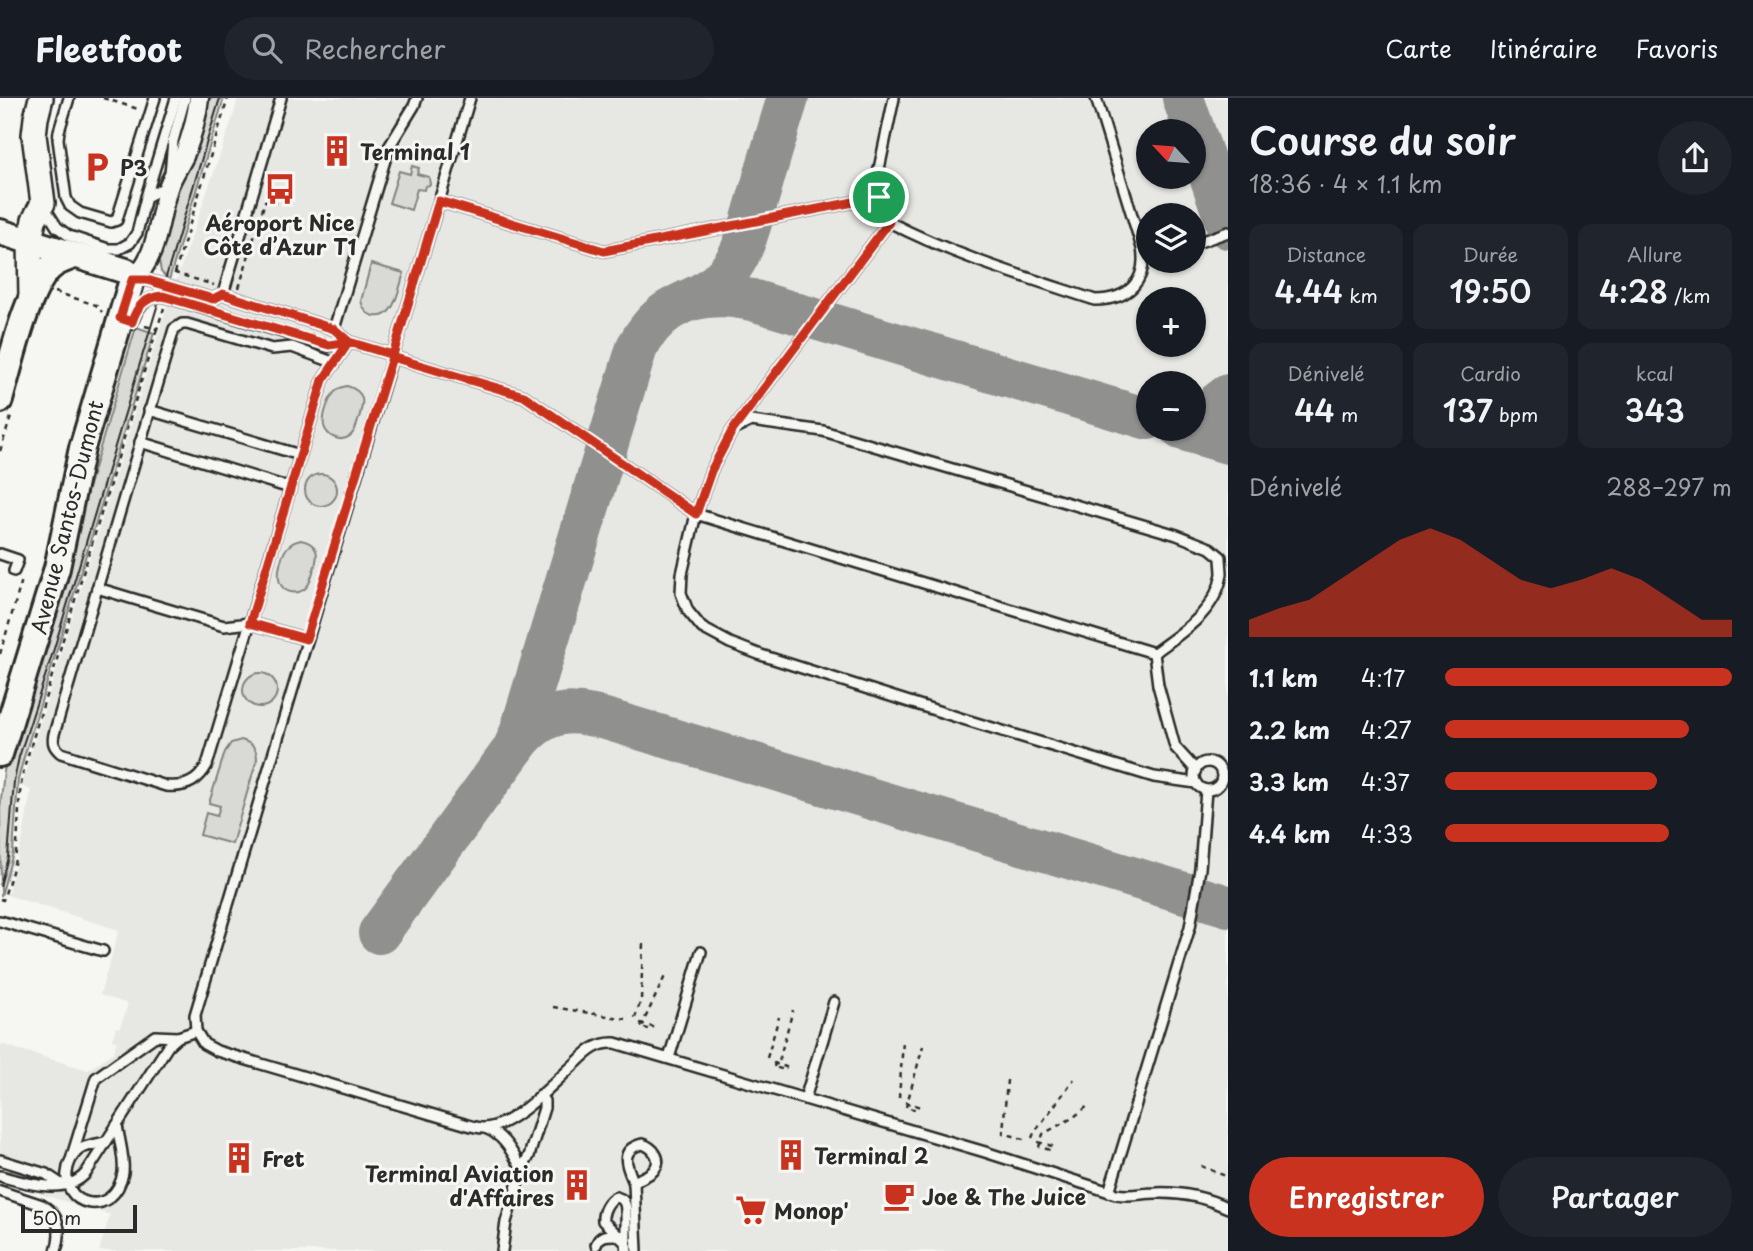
<!DOCTYPE html>
<html lang="fr">
<head>
<meta charset="utf-8">
<style>
  :root { --surface:#171b24; --page:#20242c; --text:#f1f3f6; --muted:#9ea1a6; --line:#363941; --accent:#c8321e }
  body { margin:0; font-family:"Playpen Sans",sans-serif; background:var(--page); color:var(--text); height:100vh; display:flex; flex-direction:column; font-size:26px; white-space:nowrap }
  * { box-sizing:border-box; margin:0 }
  p { font-size:23px; color:var(--muted) }
  .icon { flex:none; width:38px; height:38px; fill:none; stroke:currentColor; stroke-width:2; stroke-linecap:round; stroke-linejoin:round }
  .map { position:relative; flex:1; overflow:hidden }
  .panel { display:flex; flex-direction:column; background:var(--surface); width:525px }
  .panel>* { flex:none }
  .needle { width:46px; rotate:296deg }
  .controls { position:absolute; left:1136px; top:21px; display:grid; gap:14px }
  .controls a { display:grid; place-items:center; width:70px; height:70px; border-radius:50%; background:var(--surface); box-shadow:0 2px 5px #0004; font-size:35px }
  .scale { position:absolute; left:21px; bottom:18px; width:116px; box-sizing:border-box; padding-left:7px; border:4px solid #2b2b2b; border-top:0; font-size:19px; line-height:24px; white-space:nowrap; color:#2b2b2b; -webkit-text-stroke:5px #f6f6f2; paint-order:stroke }
  .pin { position:absolute; display:grid; place-items:center; width:60px; height:60px; color:#fff; margin:-30px; border:4px solid #fff; border-radius:50%; box-shadow:0 2px 7px #0007 }
  .round { display:grid; place-items:center; flex:none; width:74px; height:74px; border-radius:37px; background:var(--page) }
  .overview { display:flex; align-items:center; justify-content:space-between; height:119px; padding:0 21px }
  h1 { font-size:38px; font-weight:600; line-height:52px }
  .metrics { display:grid; grid-template-columns:repeat(3,1fr); gap:10px; height:119px; padding:7px 21px }
  .metrics div { display:grid; align-content:center; border-radius:14px; background:var(--page); text-align:center }
  .metrics b { font-size:30px; font-weight:600 }
  .metrics small { font-size:19px; font-weight:400 }
  .metrics p { font-size:19px }
  .chart { height:196px; padding:14px 21px }
  .chart p { display:flex; justify-content:space-between }
  .chart svg { width:100%; height:126px; margin-top:7px; fill:var(--accent); opacity:.7 }
  .primary-button { display:flex; gap:14px; margin-top:auto; padding:14px 21px }
  .primary-button a { flex:1; height:80px; border-radius:42px; background:var(--accent); color:#fff; font-size:28px; font-weight:600; line-height:80px; text-align:center }
  .primary-button a+a { background:var(--page); color:var(--text) }
  ul { padding:0 21px; list-style:none; font-size:23px }
  li { display:grid; grid-template-columns:112px 84px 1fr; align-items:center; height:52px }
  li i { height:18px; border-radius:9px; background:var(--accent) }
  header { display:flex; align-items:center; gap:42px; box-sizing:border-box; height:98px; padding:0 35px; background:var(--surface); border-bottom:2px solid var(--line) }
  header strong { font-size:33px }
  nav { display:flex; gap:38px; margin-inline-start:auto; font-size:24px }
  .search { width:490px; height:63px; background:var(--page); display:flex; align-items:center; gap:18px; box-sizing:border-box; padding:0 24px; border-radius:38px; color:var(--muted); font-size:26px }
  main { display:flex; flex:1; min-height:0 }
  .map>svg:first-child { display:block }
  .built { fill:#e7e7e3; fill-rule:evenodd }
  .green { fill:#d9d9d5; stroke:#828280; stroke-width:2 }
  .lines { fill:none; stroke-linecap:round; stroke-linejoin:round }
  .taxiway { stroke:#90908e; stroke-width:42 }
  .service-casing { stroke:#2b2b2b; stroke-width:14 }
  .minor-casing { stroke:#2b2b2b; stroke-width:23 }
  .tertiary-casing { stroke:#2b2b2b; stroke-width:28 }
  .secondary-casing { stroke:#2b2b2b; stroke-width:30 }
  .path { stroke:#2b2b2b; stroke-width:2.5; stroke-dasharray:5 5; stroke-linecap:butt }
  .service { stroke:#f6f6f2; stroke-width:9 }
  .minor { stroke:#f6f6f2; stroke-width:18 }
  .tertiary { stroke:#f6f6f2; stroke-width:23 }
  .secondary { stroke:#f6f6f2; stroke-width:24 }
  .tram { stroke:#2b2b2b; stroke-width:2 }
  .path-bridge { stroke:#2b2b2b; stroke-width:2.5; stroke-dasharray:5 5; stroke-linecap:butt }
  .route-casing { stroke:#fff; stroke-width:14 }
  .route { stroke:#c8321e; stroke-width:9 }
  .labels { text-anchor:middle; dominant-baseline:central; stroke-width:6; stroke-linejoin:round; paint-order:stroke }
  .poi-label { font-size:21px; font-weight:bold; fill:#2b2b2b; stroke:#f6f6f2; text-anchor:start }
  .street-label { font-size:21px; fill:#2b2b2b; stroke:#f6f6f2 }
</style>
</head>
<body>
<header>
<strong>Fleetfoot</strong>
<div class="search"><svg class="icon" aria-label="search" viewBox="0 0 24 24"><circle cx="10" cy="10" r="6"/><path d="M15 15l6 6"/></svg>Rechercher</div>
<nav><a>Carte</a><a>Itinéraire</a><a>Favoris</a></nav>
</header>
<main>
<div class="map">
<svg width="1228" height="1153" viewBox="0 0 1228 1153">
  <rect width="100%" height="100%" fill="#f6f6f2"/>
  <filter id="ink" filterUnits="userSpaceOnUse"><feTurbulence type="fractalNoise" baseFrequency=".0143" numOctaves="2"/><feDisplacementMap in="SourceGraphic" scale="14" xChannelSelector="R" yChannelSelector="G"/><feConvolveMatrix kernelMatrix="1 2 1 2 8 2 1 2 1" color-interpolation-filters="sRGB"/></filter>
  <g filter="url(#ink)">
    <path class="built" d="M 238,0 L 1228,0 L 1228,1153 L 99,1153 L 110,1117 L 0,1084 L 0,946 L 88,972 L 114,954 L 117,944 L 112,942 L 116,929 L 120,930 L 128,906 L 100,897 L 119,832 L 4,796 L 11,793 L 9,791 L 23,739 L 31,692 L 21,688 L 162,224 L 234,16 ZM 1148,33 L 1194,33 L 1194,79 L 1148,79 ZM 1148,117 L 1194,117 L 1194,163 L 1148,163 ZM 1148,201 L 1194,201 L 1194,247 L 1148,247 ZM 1148,285 L 1194,285 L 1194,331 L 1148,331 Z"/>
    <g class="green">
      <path d="M 206,0 L 224,0 L 169,182 L 161,174 L 158,158 Z"/>
      <path d="M 412,68 L 419,70 L 417,76 L 429,79 L 430,87 L 425,88 L 424,92 L 417,91 L 411,112 L 389,105 L 399,73 L 410,76 Z"/>
      <path d="M 371,166 L 404,175 C 399,189 395,222 375,218 C 366,217 363,210 361,203 Z"/>
      <path d="M 136,229 L 154,235 L 24,659 L 18,682 L 13,755 L 1,798 L 0,711 L 4,673 Z"/>
      <path d="M 347,288 C 368,294 363,307 358,323 C 356,329 355,334 350,338 C 341,345 327,339 324,328 C 322,318 329,298 337,292 C 340,289 343,289 347,288 Z"/>
      <circle cx="321" cy="392" r="16"/>
      <path d="M 301,442 C 319,446 319,456 314,471 C 312,476 311,483 308,487 C 302,497 287,497 281,487 C 275,477 282,452 291,446 C 295,443 297,443 301,442 Z"/>
      <circle cx="260" cy="592" r="17"/>
      <path d="M 241,642 C 252,645 257,650 257,661 L 232,746 L 200,737 L 206,715 L 217,718 L 220,708 L 209,705 L 225,654 L 231,645 Z"/>
    </g>
    <g class="lines">
      <g class="taxiway">
        <path d="M 1183,0 L 1228,130"/>
        <path d="M 691,202 C 713,196 731,198 752,202 L 1148,321"/>
        <path d="M 1194,317 L 1211,310 L 1228,297"/>
        <path d="M 1181,331 L 1228,345"/>
        <path d="M 514,649 L 520,635 L 637,249 C 645,235 654,222 668,213 C 690,199 708,197 726,176 C 745,155 751,123 759,97 C 768,65 778,32 788,0"/>
        <path d="M 379,835 L 520,642 C 551,606 579,613 619,625 L 1228,808"/>
      </g>
      <defs>
        <g id="service">
          <path d="M 69,0 L 59,33 L 58,41 L 66,100 L 70,108 L 80,115 L 111,124 L 117,122 L 118,118 L 155,0"/>
          <path d="M 470,0 L 195,917 L 196,933 L 204,946 L 217,953 L 461,1025 C 468,1027 476,1030 483,1030 C 513,1030 554,984 577,964 C 588,953 598,944 615,945 L 985,1054 L 1116,1096 C 1130,1099 1142,1095 1156,1095 C 1181,1094 1205,1099 1228,1110"/>
          <path d="M 894,0 L 879,71 L 879,99 L 889,124 C 955,158 1025,179 1095,202 C 1128,202 1148,183 1142,150 L 1096,0"/>
          <path d="M 170,76 L 173,43 L 185,0"/>
          <path d="M 146,99 L 176,0"/>
          <path d="M 439,103 L 604,153 L 879,99"/>
          <path d="M 45,110 L 57,129 L 69,138 L 108,151 L 119,151 L 130,145 L 137,135 L 146,99 L 167,88"/>
          <path d="M 889,124 L 732,333 L 711,373 L 696,416 L 682,476 L 681,495 L 688,513 L 702,530 L 730,545 L 761,557 L 963,621 L 1131,672 L 1154,679 L 1196,685"/>
          <path d="M 1194,146 L 1228,134"/>
          <path d="M 134,182 L 147,182 L 213,201 L 223,196 L 334,231 L 349,244 L 393,257"/>
          <path d="M 223,196 L 281,0"/>
          <path d="M 132,226 C 137,209 145,199 163,198 L 329,248 L 349,244"/>
          <path d="M 334,231 L 389,49 L 414,8 L 417,0"/>
          <path d="M 392,259 L 524,298 L 696,416 L 1154,555 L 1158,587 L 1175,649 L 1196,672"/>
          <path d="M 335,265 L 292,249 L 272,251 L 187,226 L 182,226 L 174,231 L 54,636 C 52,645 54,649 61,655 L 166,688 C 185,690 198,684 207,667 L 323,282 L 349,244"/>
          <path d="M 149,312 L 300,357"/>
          <path d="M 737,330 L 751,323 L 823,333 L 1177,437 L 1210,450 L 1221,459 C 1221,464 1222,471 1222,476 C 1216,514 1182,534 1154,555"/>
          <path d="M 140,344 L 290,390"/>
          <path d="M 0,456 L 18,462 L 14,473"/>
          <path d="M 97,490 L 224,528 L 250,525 L 306,541"/>
          <circle cx="1208" cy="678" r="14"/>
          <path d="M 0,823 L 103,853"/>
          <path d="M 669,960 L 701,854"/>
          <path d="M 805,1001 L 834,904"/>
          <path d="M 485,1030 C 504,1037 512,1054 522,1071 L 529,1058 L 544,1010 L 544,1003 L 540,997"/>
          <path d="M 106,1044 C 97,1046 87,1047 80,1051 C 74,1055 70,1062 68,1069 C 58,1108 114,1123 123,1075 C 125,1060 119,1042 117,1027"/>
          <path d="M 642,1046 C 653,1049 663,1061 654,1072 C 649,1078 640,1079 634,1085 C 627,1069 618,1052 642,1046 Z"/>
          <path d="M 72,1058 L 96,980 L 155,938 L 178,939"/>
          <path d="M 0,1062 L 46,1076 L 61,1086"/>
          <path d="M 0,1078 C 25,1085 67,1098 86,1075 L 168,948 L 178,939 L 196,933"/>
          <path d="M 634,1085 L 637,1153"/>
          <path d="M 0,1093 L 42,1107 C 60,1117 62,1134 56,1153"/>
          <path d="M 1109,1094 L 1190,829 L 1200,771 L 1206,692"/>
          <path d="M 625,1144 L 603,1123 C 602,1114 608,1102 616,1099 C 621,1101 623,1101 625,1106 C 628,1114 624,1141 627,1153"/>
          <path d="M 596,1147 C 600,1136 607,1137 618,1137"/>
          <path d="M 502,1153 L 506,1124 L 522,1071"/>
        </g>
        <path id="minor" d="M 132,182 C 159,160 158,118 169,87 C 173,77 179,68 184,58 C 191,40 197,19 199,0"/>
        <path id="tertiary" d="M 31,199 L 30,143 L 34,122 L 43,105 L 34,37 L 36,20 L 41,0"/>
        <g id="secondary">
          <path d="M 0,134 L 126,173 L 130,176 L 132,182"/>
          <path d="M 0,302 C 9,271 27,190 50,170 C 56,164 66,161 74,158"/>
          <path d="M 0,656 L 57,470 L 82,350 L 132,182"/>
        </g>
      </defs>
      <use href="#service" class="service-casing"/>
      <use href="#minor" class="minor-casing"/>
      <use href="#tertiary" class="tertiary-casing"/>
      <use href="#secondary" class="secondary-casing"/>
      <g class="path">
        <path d="M 103,0 L 138,11"/>
        <path d="M 175,175 L 228,0"/>
        <path d="M 175,176 L 175,175 L 214,187"/>
        <path d="M 239,190 L 265,103 L 277,106"/>
        <path d="M 55,194 L 96,207 L 102,214"/>
        <path d="M 145,228 L 157,231 L 164,210"/>
        <path d="M 0,353 L 11,319"/>
        <path d="M 0,556 L 22,482"/>
        <path d="M 0,801 L 3,802 C 8,786 14,771 16,754 C 20,725 17,695 25,667 L 157,231"/>
        <path d="M 553,909 L 626,921"/>
        <path d="M 635,920 L 641,902 L 643,844"/>
        <path d="M 641,929 L 666,876"/>
        <path d="M 767,960 L 779,919"/>
        <path d="M 774,969 L 776,962 L 779,962 L 793,912"/>
        <path d="M 1007,982 L 1003,1035 L 1024,1041"/>
        <path d="M 899,1000 L 903,943"/>
        <path d="M 906,1009 L 923,948"/>
        <path d="M 1032,1040 L 1034,1035 L 1074,981"/>
        <path d="M 1039,1049 L 1043,1036 L 1074,1019 L 1089,1007"/>
        <path d="M 1201,1068 L 1228,1079"/>
      </g>
      <use href="#service" class="service"/>
      <use href="#minor" class="minor"/>
      <use href="#tertiary" class="tertiary"/>
      <use href="#secondary" class="secondary"/>
      <path class="tram" d="M 0,788 L 8,759 L 14,683 L 19,659 L 53,554 L 220,0"/>
      <g class="path-bridge">
        <path d="M 640,925 L 653,929 L 652,932 L 641,929"/>
        <path d="M 773,965 L 786,969 L 785,972 L 774,969"/>
        <path d="M 905,1004 L 918,1008 L 917,1012 L 906,1009"/>
        <path d="M 1038,1044 L 1052,1048 L 1051,1052 L 1039,1049"/>
      </g>
    </g>
  </g>
  <g class="lines" filter="url(#ink)">
    <defs>
      <path id="route" d="M 879,99 L 604,153 L 439,103 L 393,257 L 349,244 L 329,247 L 163,198 C 146,199 137,207 132,224 L 120,220 L 132,182 L 147,182 L 213,201 L 223,196 L 334,231 L 349,244 L 323,282 L 250,525 L 306,541 L 392,259 L 524,298 L 696,416 L 711,373 L 732,333 L 889,124 L 879,99"/>
    </defs>
    <use href="#route" class="route-casing"/>
    <use href="#route" class="route"/>
  </g>
  <defs>
    <symbol id="building-bare" viewBox="-9 -9 18 18"><path d="M-4-6H4V6H1V3H-1V6H-4ZM-2.5-4.3h1.7v1.8h-1.7ZM.8-4.3h1.7v1.8H.8ZM-2.5-1h1.7V.8h-1.7ZM.8-1h1.7V.8H.8Z" fill="#c8321e" stroke="#f6f6f2" stroke-width="2.5" paint-order="stroke"/></symbol>
    <symbol id="parking-bare" viewBox="-9 -9 18 18"><path d="M-3.5-5.5H1a3.5 3.5 0 0 1 0 7H-1V5.5H-3.5ZM-1-3.4V-.6H.8a1.4 1.4 0 0 0 0-2.8Z" fill="#c8321e" stroke="#f6f6f2" stroke-width="2.5" paint-order="stroke"/></symbol>
    <symbol id="bus-bare" viewBox="-9 -9 18 18"><path d="M-5-6H5V4H4V6H2V4H-2V6H-4V4H-5ZM-3.5-4V0h7V-4ZM-3.5 1.2v1.5H-2V1.2ZM2 1.2v1.5H3.5V1.2Z" fill="#c8321e" stroke="#f6f6f2" stroke-width="2.5" paint-order="stroke"/></symbol>
    <symbol id="cafe-bare" viewBox="-9 -9 18 18"><path d="M-5.5-4.5H6V0H3Q3 3.5 0 3.5H-2.5Q-5.5 3.5-5.5 0ZM3-3.2v2h1.7v-2ZM-6 4.5H4V6H-6Z" fill="#c8321e" stroke="#f6f6f2" stroke-width="2.5" paint-order="stroke"/></symbol>
    <symbol id="supermarket-bare" viewBox="-9 -9 18 18"><path d="M-6-5.5h2.5l.6 2H6L4.5 2H-2.5L-4.4-4H-6ZM-1.5 3.2a1.3 1.3 0 1 0 .1 0ZM3 3.2a1.3 1.3 0 1 0 .1 0Z" fill="#c8321e" stroke="#f6f6f2" stroke-width="2.5" paint-order="stroke"/></symbol>
  </defs>
  <g fill-rule="evenodd">
    <use href="#building-bare" x="315" y="31" width="44" height="44"/>
    <use href="#parking-bare" x="75" y="47" width="44" height="44"/>
    <use href="#bus-bare" x="258" y="69" width="44" height="44"/>
    <use href="#building-bare" x="769" y="1035" width="44" height="44"/>
    <use href="#building-bare" x="217" y="1038" width="44" height="44"/>
    <use href="#building-bare" x="555" y="1065" width="44" height="44"/>
    <use href="#cafe-bare" x="877" y="1076" width="44" height="44"/>
    <use href="#supermarket-bare" x="729" y="1090" width="44" height="44"/>
  </g>
  <g class="labels">
    <g class="poi-label">
      <text x="360" y="53">Terminal 1</text>
      <text x="120" y="69">P3</text>
      <text x="280" y="124" text-anchor="middle">Aéroport Nice<tspan x="280" dy="24">Côte d’Azur T1</tspan></text>
      <text x="814" y="1057">Terminal 2</text>
      <text x="262" y="1060">Fret</text>
      <text x="554" y="1075" text-anchor="end">Terminal Aviation<tspan x="554" dy="24">d'Affaires</tspan></text>
      <text x="922" y="1098">Joe &amp; The Juice</text>
      <text x="774" y="1112">Monop'</text>
    </g>
    <g class="street-label">
      <text transform="translate(66 419) rotate(-76)">Avenue Santos-Dumont</text>
    </g>
  </g>
</svg>
<div class="controls">
<a><svg class="needle" viewBox="-14 -14 28 28"><path d="M0-13l5 13h-10z" fill="#e53935"/><path d="M0 13l5-13h-10z" fill="#9ea1a6"/></svg></a>
<a><svg class="icon" aria-label="layers" viewBox="0 0 24 24"><path d="M12 4l9 5-9 5-9-5zM3 14l9 5 9-5"/></svg></a>
<a>+</a>
<a>−</a>
</div>
<div class="scale">50 m</div>
<div class="pin" style="left:879px;top:99px;background:#1e9e55"><svg class="icon" aria-label="arrive" viewBox="0 0 24 24"><path d="M6 21V4h12l-3 4 3 4H6"/></svg></div>
</div>
<section class="panel">
<div class="overview"><div><h1>Course du soir</h1><p>18:36 · 4 × 1.1 km</p></div><a class="round"><svg class="icon" aria-label="share" viewBox="0 0 24 24"><path d="M12 15V3M7 8l5-5 5 5M5 13v7h14v-7"/></svg></a></div>
<div class="metrics">
<div><p>Distance</p><b>4.44<small> km</small></b></div>
<div><p>Durée</p><b>19:50</b></div>
<div><p>Allure</p><b>4:28<small> /km</small></b></div>
</div>
<div class="metrics">
<div><p>Dénivelé</p><b>44<small> m</small></b></div>
<div><p>Cardio</p><b>137<small> bpm</small></b></div>
<div><p>kcal</p><b>343</b></div>
</div>
<div class="chart"><p><span>Dénivelé</span>288–297 m</p>
<svg viewBox="0 0 160 44" preserveAspectRatio="none"><path d="M0 44V38L10 34L20 31L30 24L40 17L50 10L60 6L70 10L80 17L90 24L100 27L110 24L120 20L130 24L140 31L150 38L160 38V44z"/></svg>
</div>
<ul>
<li><b>1.1 km</b>4:17<i style="width:100%"></i></li>
<li><b>2.2 km</b>4:27<i style="width:85%"></i></li>
<li><b>3.3 km</b>4:37<i style="width:74%"></i></li>
<li><b>4.4 km</b>4:33<i style="width:78%"></i></li>
</ul>
<div class="primary-button"><a>Enregistrer</a><a>Partager</a></div>
</section>
</main>
</body>
</html>
